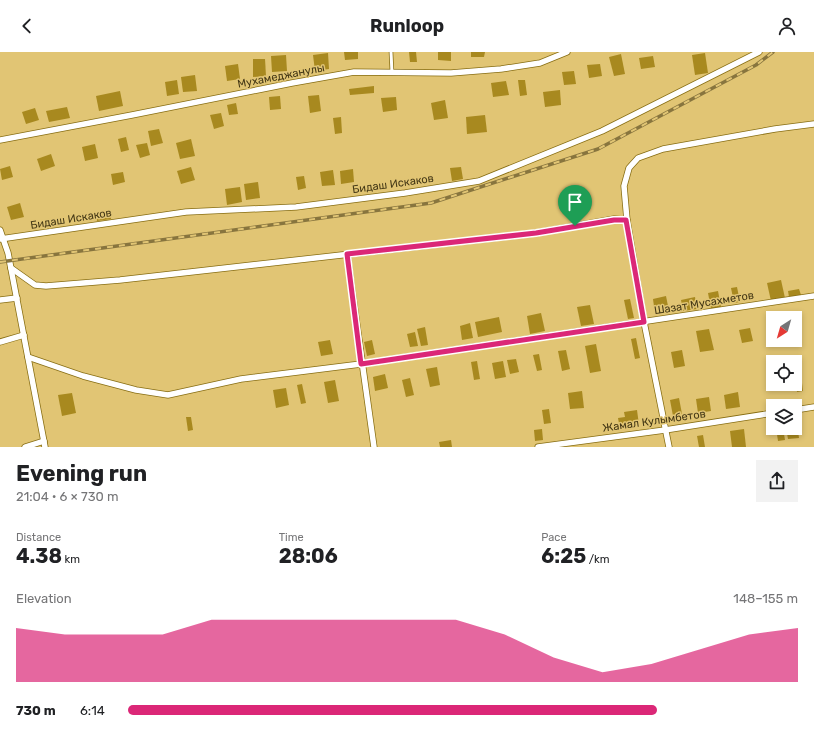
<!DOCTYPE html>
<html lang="en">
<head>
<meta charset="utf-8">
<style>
  :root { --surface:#fff; --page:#f2f2f2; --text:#202124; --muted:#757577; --accent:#db2777 }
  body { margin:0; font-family:Rubik,sans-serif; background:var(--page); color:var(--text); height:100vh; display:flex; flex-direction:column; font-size:15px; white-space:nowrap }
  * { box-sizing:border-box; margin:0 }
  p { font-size:13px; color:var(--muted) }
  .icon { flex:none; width:22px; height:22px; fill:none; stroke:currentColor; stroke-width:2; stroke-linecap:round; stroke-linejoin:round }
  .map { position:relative; height:395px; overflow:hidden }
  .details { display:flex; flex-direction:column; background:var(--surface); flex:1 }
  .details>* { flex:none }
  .needle { width:26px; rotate:217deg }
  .fabs { position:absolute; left:766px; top:259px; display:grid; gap:8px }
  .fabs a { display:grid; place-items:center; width:36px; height:36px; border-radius:0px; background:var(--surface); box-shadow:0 2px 6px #0003; font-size:20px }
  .pin { position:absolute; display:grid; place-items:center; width:34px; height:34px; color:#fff; margin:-41px -17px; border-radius:50% 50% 50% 0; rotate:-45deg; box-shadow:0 0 4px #0007 }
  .pin .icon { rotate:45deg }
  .round { display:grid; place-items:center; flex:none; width:42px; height:42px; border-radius:0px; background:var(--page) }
  .headline { display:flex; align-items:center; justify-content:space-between; height:68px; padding:0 16px }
  h1 { font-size:22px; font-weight:700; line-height:30px }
  .figures { display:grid; grid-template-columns:repeat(3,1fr); gap:6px; height:68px; padding:4px 16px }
  .figures div { display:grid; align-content:center }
  .figures b { font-size:20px; font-weight:700 }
  .figures small { font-size:11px; font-weight:400 }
  .figures p { font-size:11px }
  .chart { height:112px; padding:8px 16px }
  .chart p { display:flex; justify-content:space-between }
  .chart svg { width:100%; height:72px; margin-top:4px; fill:var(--accent); opacity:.7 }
  ul { padding:0 16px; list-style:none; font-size:13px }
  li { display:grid; grid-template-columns:64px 48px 1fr; align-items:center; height:30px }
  li i { height:10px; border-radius:5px; background:var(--accent) }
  header { display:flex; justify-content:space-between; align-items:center; height:52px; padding:0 16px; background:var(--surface); font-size:18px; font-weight:700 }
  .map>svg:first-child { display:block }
  .building { fill:#a8891f }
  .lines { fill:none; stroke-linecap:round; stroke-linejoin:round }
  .lane-casing { stroke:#876d12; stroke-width:4.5 }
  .street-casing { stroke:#876d12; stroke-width:7 }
  .lane { stroke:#fff; stroke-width:3 }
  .street { stroke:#fff; stroke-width:5.5 }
  .rail-casing { stroke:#88753e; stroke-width:3.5 }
  .rail { stroke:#e1c574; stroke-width:2; stroke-dasharray:6; stroke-linecap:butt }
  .route-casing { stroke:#fff; stroke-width:8 }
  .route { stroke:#db2777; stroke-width:5 }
  .labels { text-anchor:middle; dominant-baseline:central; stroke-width:3; stroke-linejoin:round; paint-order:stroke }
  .street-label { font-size:11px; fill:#433715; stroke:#e1c574 }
</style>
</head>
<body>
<header><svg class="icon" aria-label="back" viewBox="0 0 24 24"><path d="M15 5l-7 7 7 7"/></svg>Runloop<svg class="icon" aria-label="person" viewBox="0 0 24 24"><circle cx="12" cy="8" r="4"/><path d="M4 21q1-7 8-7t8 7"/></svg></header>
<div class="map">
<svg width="814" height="395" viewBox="0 0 814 395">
  <rect width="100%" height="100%" fill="#e1c574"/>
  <g class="building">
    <path d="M 344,0 L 358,0 L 358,7 L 345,8 Z"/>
    <path d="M 409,0 L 416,0 L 417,10 L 410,10 Z"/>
    <path d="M 438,0 L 451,0 L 451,9 L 438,8 Z"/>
    <path d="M 471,0 L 485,0 L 484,5 L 471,5 Z"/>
    <path d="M 328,1 L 329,17 L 315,19 L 313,3 Z"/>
    <path d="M 705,1 L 708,21 L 695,23 L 692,3 Z"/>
    <path d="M 621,2 L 625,22 L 614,24 L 609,5 Z"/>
    <path d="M 286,3 L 287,19 L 272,20 L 271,4 Z"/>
    <path d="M 653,4 L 655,15 L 641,17 L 639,6 Z"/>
    <path d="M 253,7 L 265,7 L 266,24 L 253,25 Z"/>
    <path d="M 238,12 L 240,27 L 227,29 L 225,14 Z"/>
    <path d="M 600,12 L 602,24 L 589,26 L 587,13 Z"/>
    <path d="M 574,19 L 576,32 L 564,33 L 562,20 Z"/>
    <path d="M 195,23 L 197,39 L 183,40 L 181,25 Z"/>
    <path d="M 177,28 L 179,42 L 167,44 L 165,30 Z"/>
    <path d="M 518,28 L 525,28 L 527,43 L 520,44 Z"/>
    <path d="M 506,29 L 509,43 L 493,45 L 491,31 Z"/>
    <path d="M 374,34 L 374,41 L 350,43 L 349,37 Z"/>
    <path d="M 560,38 L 561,53 L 545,55 L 543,40 Z"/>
    <path d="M 120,39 L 123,54 L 99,59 L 96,44 Z"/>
    <path d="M 319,43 L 321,59 L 310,61 L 308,44 Z"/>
    <path d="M 280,44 L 281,57 L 270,58 L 269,45 Z"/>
    <path d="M 396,45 L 397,58 L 383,60 L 381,46 Z"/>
    <path d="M 445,48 L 448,66 L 434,68 L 431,51 Z"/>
    <path d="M 236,51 L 238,62 L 229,63 L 227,53 Z"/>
    <path d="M 67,55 L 70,66 L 49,70 L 46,59 Z"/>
    <path d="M 35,56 L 39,68 L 26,72 L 22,60 Z"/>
    <path d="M 221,61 L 224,74 L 214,77 L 210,63 Z"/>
    <path d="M 485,63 L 487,80 L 467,82 L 466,65 Z"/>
    <path d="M 341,65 L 342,81 L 335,82 L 333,66 Z"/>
    <path d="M 159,77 L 163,91 L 151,94 L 148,79 Z"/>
    <path d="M 126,85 L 129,98 L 121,100 L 118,87 Z"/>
    <path d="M 191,87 L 195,104 L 180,107 L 176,91 Z"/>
    <path d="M 147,91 L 150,103 L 140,106 L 136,93 Z"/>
    <path d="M 95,92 L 98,106 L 85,109 L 82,95 Z"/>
    <path d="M 51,102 L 55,114 L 41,119 L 37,107 Z"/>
    <path d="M 10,114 L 13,125 L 2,128 L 0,117 Z"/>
    <path d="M 191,115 L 195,128 L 181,132 L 177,119 Z"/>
    <path d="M 461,115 L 463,127 L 452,129 L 450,116 Z"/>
    <path d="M 353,117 L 354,130 L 341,132 L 340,119 Z"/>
    <path d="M 333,118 L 335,133 L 322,134 L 320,120 Z"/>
    <path d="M 123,120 L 125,130 L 113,133 L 111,122 Z"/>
    <path d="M 304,124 L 306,136 L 298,138 L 296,125 Z"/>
    <path d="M 258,130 L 260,146 L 246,148 L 244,132 Z"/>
    <path d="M 240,135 L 242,150 L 227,153 L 225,137 Z"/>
    <path d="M 20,151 L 24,165 L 11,168 L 7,155 Z"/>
    <path d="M 110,161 L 111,167 L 97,169 L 96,163 Z"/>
    <path d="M 781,228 L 785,246 L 771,249 L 767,231 Z"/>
    <path d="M 737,235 L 740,250 L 734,251 L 731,236 Z"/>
    <path d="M 799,237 L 801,243 L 789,245 L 788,239 Z"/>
    <path d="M 718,239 L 721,255 L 711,257 L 708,241 Z"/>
    <path d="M 666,244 L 669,259 L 655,262 L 653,247 Z"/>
    <path d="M 695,245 L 697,257 L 683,259 L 681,248 Z"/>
    <path d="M 630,247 L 634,266 L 628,267 L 624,248 Z"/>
    <path d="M 590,253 L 594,272 L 581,274 L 577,255 Z"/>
    <path d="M 541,261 L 545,279 L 530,282 L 527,264 Z"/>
    <path d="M 499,265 L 502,280 L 478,285 L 475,270 Z"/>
    <path d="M 470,271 L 473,286 L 462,288 L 460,274 Z"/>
    <path d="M 425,275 L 428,293 L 421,294 L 417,277 Z"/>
    <path d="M 750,276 L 753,289 L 742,291 L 739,278 Z"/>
    <path d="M 709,277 L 714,298 L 700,300 L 696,279 Z"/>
    <path d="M 415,280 L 418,294 L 410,295 L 407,282 Z"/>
    <path d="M 636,286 L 640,306 L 635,307 L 631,287 Z"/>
    <path d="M 330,288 L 333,302 L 321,304 L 318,290 Z"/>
    <path d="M 372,288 L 375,302 L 367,304 L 364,290 Z"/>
    <path d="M 596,292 L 601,319 L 590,321 L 585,294 Z"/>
    <path d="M 566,298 L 570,317 L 562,319 L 558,299 Z"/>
    <path d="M 682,298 L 685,314 L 674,316 L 671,300 Z"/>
    <path d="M 539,302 L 542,318 L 537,319 L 533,303 Z"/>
    <path d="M 516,307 L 519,320 L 510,322 L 507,308 Z"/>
    <path d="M 477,309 L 480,327 L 474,328 L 471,310 Z"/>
    <path d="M 503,309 L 506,325 L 495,327 L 492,311 Z"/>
    <path d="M 437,315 L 440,333 L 430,335 L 426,317 Z"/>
    <path d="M 385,322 L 388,336 L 375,339 L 373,325 Z"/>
    <path d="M 801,323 L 803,339 L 797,340 L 795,324 Z"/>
    <path d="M 410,326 L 414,343 L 406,345 L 402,328 Z"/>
    <path d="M 335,328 L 339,349 L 328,351 L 324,330 Z"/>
    <path d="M 302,332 L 306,351 L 301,352 L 297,333 Z"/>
    <path d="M 286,336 L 289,353 L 276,356 L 273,338 Z"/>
    <path d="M 582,339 L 584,356 L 570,357 L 568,341 Z"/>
    <path d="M 738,340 L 740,355 L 726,357 L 724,343 Z"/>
    <path d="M 72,341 L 76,361 L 62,364 L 58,343 Z"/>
    <path d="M 709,345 L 711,359 L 698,361 L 696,347 Z"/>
    <path d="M 679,346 L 682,362 L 673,364 L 670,348 Z"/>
    <path d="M 549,357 L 551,371 L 544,372 L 542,358 Z"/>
    <path d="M 637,358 L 639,373 L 620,377 L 618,366 L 625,365 L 624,360 Z"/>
    <path d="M 186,365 L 191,365 L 193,378 L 188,379 Z"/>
    <path d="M 795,371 L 797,371 L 799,386 L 788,387 L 786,376 L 795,376 Z"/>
    <path d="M 776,376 L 783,376 L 785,388 L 778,389 Z"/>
    <path d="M 542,377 L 543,388 L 535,389 L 534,378 Z"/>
    <path d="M 744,377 L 746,395 L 732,395 L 730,379 Z"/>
    <path d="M 703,383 L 705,395 L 699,395 L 697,384 Z"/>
    <path d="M 451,388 L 452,395 L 440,395 L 439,390 Z"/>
  </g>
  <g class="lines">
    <defs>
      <path id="lane" d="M 391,0 L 392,21"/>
      <g id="street">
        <path d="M 0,88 L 132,63 L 292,31 L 354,20 L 451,21 L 501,17 L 540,11 L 567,0"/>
        <path d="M 627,168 L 644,270 L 669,395"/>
        <path d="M 0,178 L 8,201 L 45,395"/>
        <path d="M 0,187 L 186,160 L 296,155 L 405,141 L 479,129 L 602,79 L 759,0"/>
        <path d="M 347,202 L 374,395"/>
        <path d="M 11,216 L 35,233 L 46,234 L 120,228 L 536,181 L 614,167 L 627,168 L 624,134 L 629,116 L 638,106 L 663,97 L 775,77 L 814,72"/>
        <path d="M 0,248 L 17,246"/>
        <path d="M 0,290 L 24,283"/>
        <path d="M 28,305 L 83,324 L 136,338 L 168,343 L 241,327 L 361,312 L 814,244"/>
        <path d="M 795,358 L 814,355"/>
        <path d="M 25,395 L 44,389"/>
        <path d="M 538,395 L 665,378 L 773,361"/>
      </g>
    </defs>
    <use href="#lane" class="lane-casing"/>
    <use href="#street" class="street-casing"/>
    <use href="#lane" class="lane"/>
    <use href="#street" class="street"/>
    <defs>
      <path id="rail" d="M 0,210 L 431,151 L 598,97 L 756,13 L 773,0"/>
    </defs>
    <use href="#rail" class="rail-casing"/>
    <use href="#rail" class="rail"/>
  </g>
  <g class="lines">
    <defs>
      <path id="route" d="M 614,168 L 626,168 L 644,270 L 361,312 L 347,202 L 536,181 Z"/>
    </defs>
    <use href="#route" class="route-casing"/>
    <use href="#route" class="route"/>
  </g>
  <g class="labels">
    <g class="street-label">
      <text transform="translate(281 24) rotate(-11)">Мухамеджанулы</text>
      <text transform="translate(393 132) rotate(-8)">Бидаш Искаков</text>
      <text transform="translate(71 167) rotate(-9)">Бидаш Искаков</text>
      <text transform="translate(704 251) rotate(-9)">Шазат Мусахметов</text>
      <text transform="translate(654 369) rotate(-8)">Жамал Кулымбетов</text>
    </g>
  </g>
</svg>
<div class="fabs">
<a><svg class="needle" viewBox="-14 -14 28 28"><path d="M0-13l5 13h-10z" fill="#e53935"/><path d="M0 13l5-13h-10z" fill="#757577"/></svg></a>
<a><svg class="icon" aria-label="locate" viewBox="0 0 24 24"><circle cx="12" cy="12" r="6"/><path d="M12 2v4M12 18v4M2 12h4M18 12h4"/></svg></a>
<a><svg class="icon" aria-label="layers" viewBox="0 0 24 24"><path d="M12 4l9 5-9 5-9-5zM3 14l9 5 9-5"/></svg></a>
</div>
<div class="pin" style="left:575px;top:174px;background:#1e9e55"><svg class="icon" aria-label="arrive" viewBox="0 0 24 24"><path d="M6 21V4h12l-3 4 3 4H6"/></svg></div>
</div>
<section class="details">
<div class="headline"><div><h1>Evening run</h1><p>21:04 · 6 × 730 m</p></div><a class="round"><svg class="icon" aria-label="share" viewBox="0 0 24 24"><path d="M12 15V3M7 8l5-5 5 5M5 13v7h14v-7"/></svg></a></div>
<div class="figures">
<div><p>Distance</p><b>4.38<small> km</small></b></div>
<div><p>Time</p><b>28:06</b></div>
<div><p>Pace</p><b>6:25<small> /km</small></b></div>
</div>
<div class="chart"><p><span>Elevation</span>148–155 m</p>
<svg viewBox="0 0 160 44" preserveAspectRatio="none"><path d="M0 44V11L10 15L20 15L30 15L40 6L50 6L60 6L70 6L80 6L90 6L100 15L110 29L120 38L130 33L140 24L150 15L160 11V44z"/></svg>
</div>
<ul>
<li><b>730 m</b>6:14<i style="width:79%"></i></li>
</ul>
</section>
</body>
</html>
